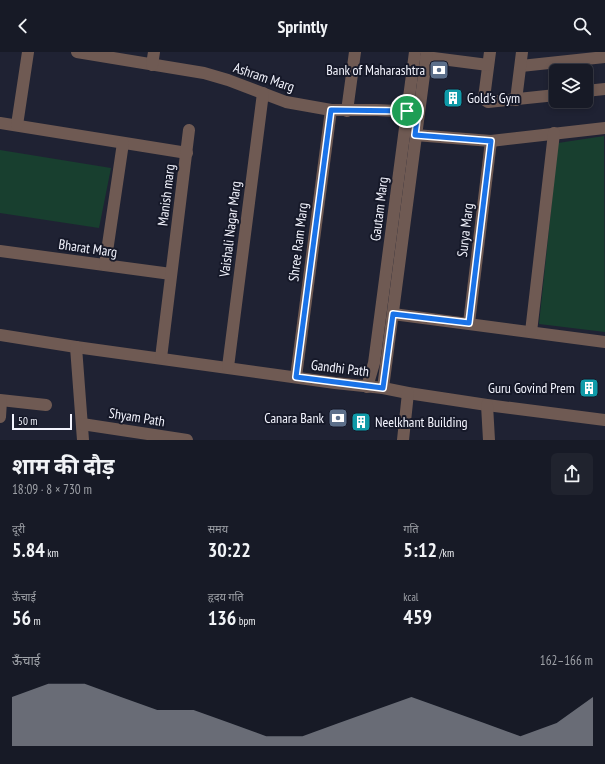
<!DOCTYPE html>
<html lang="hi">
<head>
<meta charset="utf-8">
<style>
  :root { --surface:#171a26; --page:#20232e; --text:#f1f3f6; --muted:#9ea1a7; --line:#363843; --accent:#8c9099 }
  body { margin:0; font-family:"PT Sans Narrow","Noto Sans Devanagari",sans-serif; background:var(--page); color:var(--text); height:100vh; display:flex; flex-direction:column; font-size:15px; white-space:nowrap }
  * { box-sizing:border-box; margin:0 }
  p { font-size:13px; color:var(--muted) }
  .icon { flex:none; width:22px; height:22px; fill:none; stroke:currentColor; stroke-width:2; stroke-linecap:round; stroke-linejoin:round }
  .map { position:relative; height:388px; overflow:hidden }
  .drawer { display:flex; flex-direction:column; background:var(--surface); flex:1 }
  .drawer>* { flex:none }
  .tools { position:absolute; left:549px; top:12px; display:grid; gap:8px }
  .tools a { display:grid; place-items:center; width:44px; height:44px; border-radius:6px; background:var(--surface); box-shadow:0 2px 6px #0003,0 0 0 1px var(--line); font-size:20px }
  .scale { position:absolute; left:12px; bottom:10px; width:60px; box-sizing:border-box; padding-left:4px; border:2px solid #f3f4fe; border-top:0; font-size:11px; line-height:14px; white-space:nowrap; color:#f3f4fe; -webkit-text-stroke:3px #161929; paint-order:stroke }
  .pin { position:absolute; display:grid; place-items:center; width:34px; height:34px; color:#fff; margin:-17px; border:2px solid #fff; border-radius:50%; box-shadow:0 1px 4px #0007 }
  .round { display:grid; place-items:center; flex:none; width:42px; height:42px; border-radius:6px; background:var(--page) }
  .headline { display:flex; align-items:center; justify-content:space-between; height:68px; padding:0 12px }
  h1 { font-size:22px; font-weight:700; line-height:30px }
  .metrics { display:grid; grid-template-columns:repeat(3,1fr); gap:6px; height:68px; padding:4px 12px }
  .metrics div { display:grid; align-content:center }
  .metrics b { font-size:20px; font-weight:700 }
  .metrics small { font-size:11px; font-weight:400 }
  .metrics p { font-size:11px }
  .chart { height:112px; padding:8px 12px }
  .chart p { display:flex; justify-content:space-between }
  .chart svg { width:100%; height:72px; margin-top:4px; fill:var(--accent); opacity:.7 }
  header { display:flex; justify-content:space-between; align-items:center; height:52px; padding:0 12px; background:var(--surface); font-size:18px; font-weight:700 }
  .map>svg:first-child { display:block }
  .green { fill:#183f2f }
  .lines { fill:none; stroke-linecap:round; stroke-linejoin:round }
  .minor { stroke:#6f5a53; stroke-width:12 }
  .route-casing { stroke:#fff; stroke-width:8 }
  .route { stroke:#1a73e8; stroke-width:5 }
  .labels { text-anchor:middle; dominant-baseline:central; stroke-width:4; stroke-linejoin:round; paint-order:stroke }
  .poi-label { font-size:14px; fill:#f3f4fe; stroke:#161929; text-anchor:end }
  .street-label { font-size:14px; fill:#f3f4fe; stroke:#161929 }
</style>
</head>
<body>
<header><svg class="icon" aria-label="back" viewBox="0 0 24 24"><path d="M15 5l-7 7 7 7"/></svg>Sprintly<svg class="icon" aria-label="search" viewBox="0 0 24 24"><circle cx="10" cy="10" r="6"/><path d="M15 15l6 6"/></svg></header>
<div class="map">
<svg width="605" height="388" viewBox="0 0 605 388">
  <rect width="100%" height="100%" fill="#1f2233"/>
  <g class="green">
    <path d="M 604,84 L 605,280 L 539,272 L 558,91 Z"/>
    <path d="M 0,98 L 111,116 L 99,176 L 0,161 Z"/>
  </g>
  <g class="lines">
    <g class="minor">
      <path d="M 77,0 L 204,21 L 228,28 L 286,50 L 331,58 L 377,58 L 418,60"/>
      <path d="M 490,0 L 484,46 L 485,48 L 488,50 L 556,43"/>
      <path d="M 426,5 L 488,13"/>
      <path d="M 152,13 L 154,0"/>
      <path d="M 521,14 L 605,5"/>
      <path d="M 586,39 L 605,37"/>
      <path d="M 516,48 L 522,0"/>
      <path d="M 347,59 L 355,0"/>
      <path d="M 0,71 L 187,101"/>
      <path d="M 17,73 L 28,0"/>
      <path d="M 415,83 L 491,89 L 605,76"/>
      <path d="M 0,199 L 171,222"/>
      <path d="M 105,213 L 123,91"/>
      <path d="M 393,262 L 605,290"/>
      <path d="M 469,271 L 491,89"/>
      <path d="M 531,280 L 554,81"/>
      <path d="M 0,283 L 76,295 L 335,331 L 383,336 L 408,341 L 487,353 L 605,368"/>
      <path d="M 76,295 L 83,388"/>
      <path d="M 161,306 L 189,78"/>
      <path d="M 228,315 L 263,41"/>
      <path d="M 296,325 L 331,58"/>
      <path d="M 367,335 L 374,311 L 415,0"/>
      <path d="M 383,336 L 427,0"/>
      <path d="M 0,348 L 46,353"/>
      <path d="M 487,353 L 489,388"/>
      <path d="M 0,365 L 1,349"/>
      <path d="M 82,372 L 187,388"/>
      <path d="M 403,388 L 408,341"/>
    </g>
  </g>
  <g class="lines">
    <defs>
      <path id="route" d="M 331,58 L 407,59 L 406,66 L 417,67 L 415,83 L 491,89 L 469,271 L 393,262 L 383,336 L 296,325 Z"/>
    </defs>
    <use href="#route" class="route-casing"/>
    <use href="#route" class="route"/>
  </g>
  <defs>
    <symbol id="bank-square" viewBox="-11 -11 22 22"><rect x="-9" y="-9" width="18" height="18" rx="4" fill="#5c6f8a" stroke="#161929"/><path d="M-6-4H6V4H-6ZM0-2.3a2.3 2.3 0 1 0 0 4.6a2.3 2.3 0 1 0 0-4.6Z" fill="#fff"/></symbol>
    <symbol id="building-square" viewBox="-11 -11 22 22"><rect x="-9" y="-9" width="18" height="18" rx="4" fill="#0f9aa8" stroke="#161929"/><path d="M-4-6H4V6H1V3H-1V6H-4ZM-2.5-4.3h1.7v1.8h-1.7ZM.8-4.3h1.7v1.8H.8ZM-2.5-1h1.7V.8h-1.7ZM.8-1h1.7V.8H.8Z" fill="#fff"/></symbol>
  </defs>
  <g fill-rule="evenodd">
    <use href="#bank-square" x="428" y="7" width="22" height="22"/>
    <use href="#building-square" x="442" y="35" width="22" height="22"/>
    <use href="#building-square" x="578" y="325" width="22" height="22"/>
    <use href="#bank-square" x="327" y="355" width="22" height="22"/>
    <use href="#building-square" x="350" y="359" width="22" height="22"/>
  </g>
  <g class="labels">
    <g class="poi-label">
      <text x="425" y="18">Bank of Maharashtra</text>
      <text x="467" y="46" text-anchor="start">Gold's Gym</text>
      <text x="575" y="336">Guru Govind Prem</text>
      <text x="324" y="366">Canara Bank</text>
      <text x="375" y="370" text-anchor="start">Neelkhant Building</text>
    </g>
    <g class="street-label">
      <text transform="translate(264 25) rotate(19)">Ashram Marg</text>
      <text transform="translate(166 143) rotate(-83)">Manish marg</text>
      <text transform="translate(379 157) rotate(-83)">Gautam Marg</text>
      <text transform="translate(230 177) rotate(-83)">Vaishali Nagar Marg</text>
      <text transform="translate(465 178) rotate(-83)">Surya Marg</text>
      <text transform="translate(298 190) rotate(-83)">Shree Ram Marg</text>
      <text transform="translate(88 196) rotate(8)">Bharat Marg</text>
      <text transform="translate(340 316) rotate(7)">Gandhi Path</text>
      <text transform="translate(137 365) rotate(9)">Shyam Path</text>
    </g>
  </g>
</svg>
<div class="tools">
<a><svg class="icon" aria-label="layers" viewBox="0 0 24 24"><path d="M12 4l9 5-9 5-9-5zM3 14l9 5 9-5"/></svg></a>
</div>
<div class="scale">50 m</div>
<div class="pin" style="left:407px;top:59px;background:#1e9e55"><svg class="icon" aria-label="arrive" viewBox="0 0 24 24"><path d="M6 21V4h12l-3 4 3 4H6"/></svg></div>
</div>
<section class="drawer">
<div class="headline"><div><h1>शाम की दौड़</h1><p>18:09 · 8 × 730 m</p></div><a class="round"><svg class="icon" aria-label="share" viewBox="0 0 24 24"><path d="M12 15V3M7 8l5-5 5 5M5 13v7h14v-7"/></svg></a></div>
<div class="metrics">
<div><p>दूरी</p><b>5.84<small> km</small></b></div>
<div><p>समय</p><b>30:22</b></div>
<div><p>गति</p><b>5:12<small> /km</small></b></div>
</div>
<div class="metrics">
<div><p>ऊँचाई</p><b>56<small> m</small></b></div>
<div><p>हृदय गति</p><b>136<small> bpm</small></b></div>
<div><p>kcal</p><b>459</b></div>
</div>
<div class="chart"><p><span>ऊँचाई</span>162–166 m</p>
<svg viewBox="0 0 160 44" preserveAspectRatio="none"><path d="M0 44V14L10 6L20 6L30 14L40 22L50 22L60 30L70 38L80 38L90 30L100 22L110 14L120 22L130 30L140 38L150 30L160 14V44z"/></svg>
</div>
</section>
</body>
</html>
